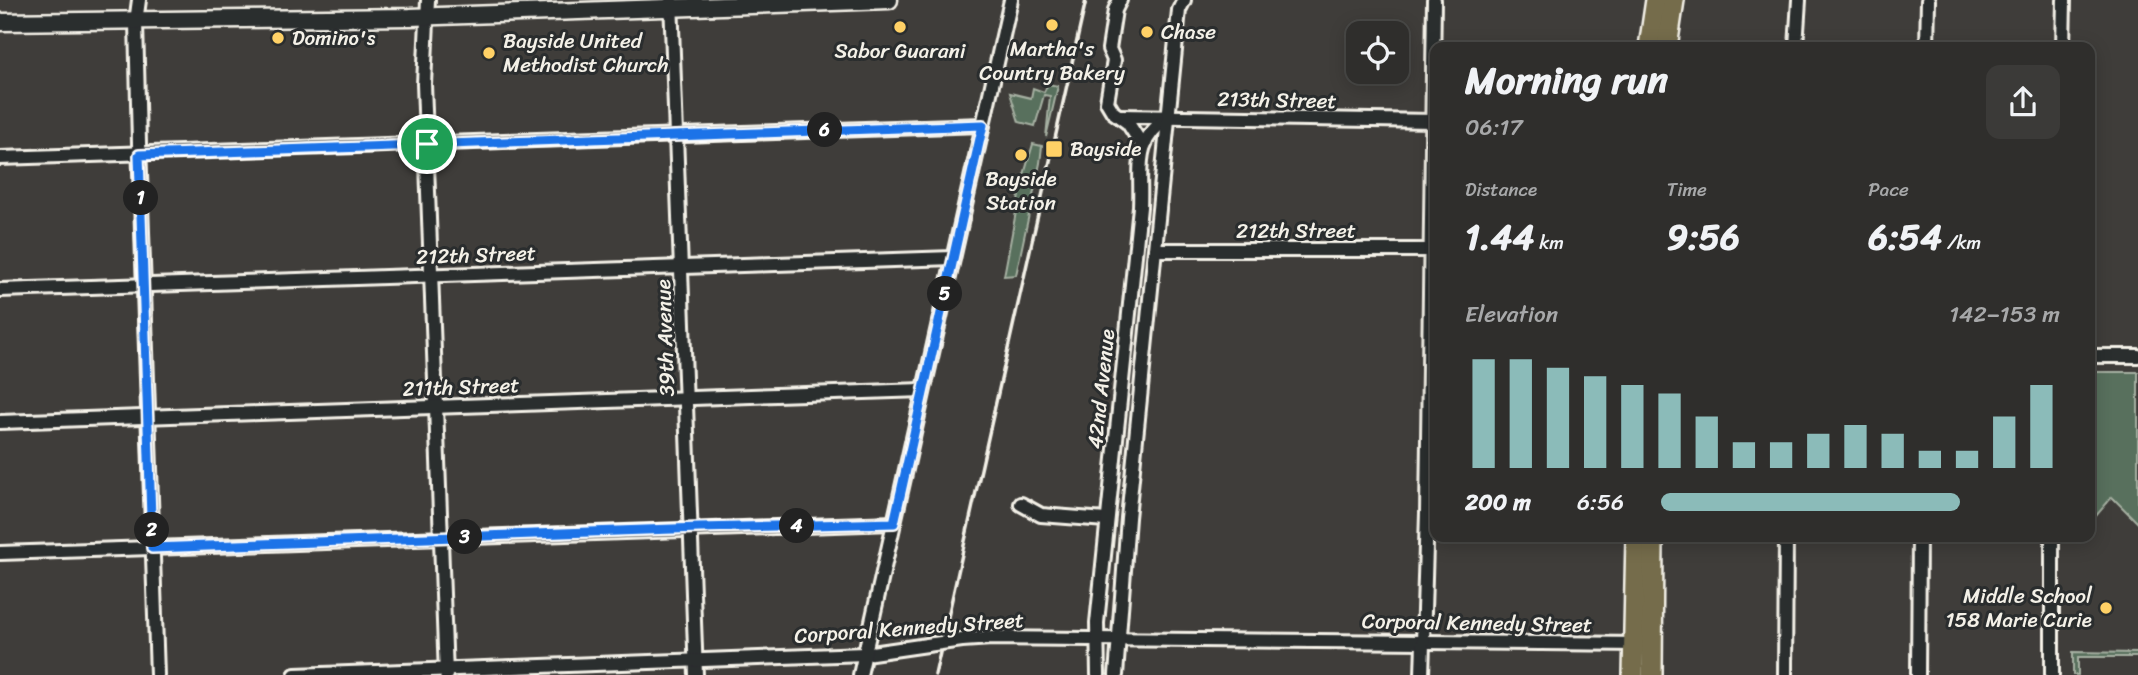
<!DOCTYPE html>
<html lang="en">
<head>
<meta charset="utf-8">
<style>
  :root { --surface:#2f2e2c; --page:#3b3a38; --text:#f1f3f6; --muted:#a7a8a9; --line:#4a4a48; --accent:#8bbbb9 }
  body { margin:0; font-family:Sriracha,sans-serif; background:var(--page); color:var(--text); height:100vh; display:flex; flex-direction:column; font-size:26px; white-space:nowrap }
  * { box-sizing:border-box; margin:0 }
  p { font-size:23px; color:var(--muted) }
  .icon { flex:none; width:38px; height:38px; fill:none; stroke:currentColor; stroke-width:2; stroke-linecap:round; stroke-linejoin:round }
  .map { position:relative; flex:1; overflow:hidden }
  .side { position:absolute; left:1430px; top:42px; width:665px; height:500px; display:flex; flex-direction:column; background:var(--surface); border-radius:14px; box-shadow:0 4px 18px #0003,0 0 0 2px var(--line) }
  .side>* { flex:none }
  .controls { position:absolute; left:1346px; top:21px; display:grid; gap:14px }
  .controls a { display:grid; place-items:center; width:63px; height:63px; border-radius:14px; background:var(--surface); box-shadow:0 4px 18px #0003,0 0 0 2px var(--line); font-size:35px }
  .pin { position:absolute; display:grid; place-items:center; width:60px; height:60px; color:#fff; margin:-30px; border:4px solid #fff; border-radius:50%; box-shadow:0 2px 7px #0007 }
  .km { position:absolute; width:35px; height:35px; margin:-18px; border-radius:50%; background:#222; color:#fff; font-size:19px; line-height:35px; text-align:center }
  .round { display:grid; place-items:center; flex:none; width:74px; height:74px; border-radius:14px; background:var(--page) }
  .overview { display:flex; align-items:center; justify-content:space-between; height:119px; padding:0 35px }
  h1 { font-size:38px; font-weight:700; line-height:52px }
  .metrics { display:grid; grid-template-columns:repeat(3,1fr); gap:10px; height:119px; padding:7px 35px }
  .metrics div { display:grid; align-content:center }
  .metrics b { font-size:35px; font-weight:700 }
  .metrics small { font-size:19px; font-weight:400 }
  .metrics p { font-size:19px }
  .chart { height:196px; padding:14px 35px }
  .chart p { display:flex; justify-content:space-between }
  .chart svg { width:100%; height:126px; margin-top:7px; stroke:var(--accent); stroke-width:6 }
  ul { padding:0 35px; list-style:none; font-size:23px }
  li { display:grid; grid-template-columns:112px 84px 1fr; align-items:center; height:52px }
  li i { height:18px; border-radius:9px; background:var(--accent) }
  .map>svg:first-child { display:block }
  .green { fill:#58705d; stroke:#a6b0a2; stroke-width:2 }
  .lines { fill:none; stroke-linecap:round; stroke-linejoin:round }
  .minor-casing { stroke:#f4f1e8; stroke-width:18 }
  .tertiary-casing { stroke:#f4f1e8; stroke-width:21 }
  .primary-casing { stroke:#f4f1e8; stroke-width:24 }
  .minor { stroke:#2a2d2e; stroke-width:12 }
  .tertiary { stroke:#2a2d2e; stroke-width:16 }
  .primary { stroke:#746c4b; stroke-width:19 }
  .rail { stroke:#f4f1e8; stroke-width:3.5 }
  .minor-bridge-casing { stroke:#f4f1e8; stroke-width:18; stroke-linecap:butt }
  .minor-bridge { stroke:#2a2d2e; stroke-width:12 }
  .route-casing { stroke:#fff; stroke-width:14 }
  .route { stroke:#1a73e8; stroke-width:9 }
  .poi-dot { fill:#ffd166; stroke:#2a2d2e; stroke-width:2.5 }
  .labels { text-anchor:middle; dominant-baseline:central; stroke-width:6; stroke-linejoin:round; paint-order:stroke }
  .poi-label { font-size:21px; fill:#f4f1e8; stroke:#2a2d2e; text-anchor:start }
  .street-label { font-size:21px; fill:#f4f1e8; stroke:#2a2d2e }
</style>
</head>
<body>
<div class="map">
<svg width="2138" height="675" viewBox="0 0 2138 675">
  <rect width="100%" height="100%" fill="#3f3d3a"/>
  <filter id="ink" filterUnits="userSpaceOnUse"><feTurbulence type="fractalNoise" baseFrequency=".0143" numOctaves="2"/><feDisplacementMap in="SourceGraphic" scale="14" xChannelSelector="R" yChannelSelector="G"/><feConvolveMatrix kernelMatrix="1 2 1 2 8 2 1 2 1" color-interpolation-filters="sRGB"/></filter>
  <g filter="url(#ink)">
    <g class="green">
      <path d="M 1048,84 L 1058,86 L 1046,137 L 1050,96 L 1044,95 L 1035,126 L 1019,122 L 1010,93 L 1031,98 L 1033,88 L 1044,92 Z"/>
      <path d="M 1033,144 L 1042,146 L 1040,163 L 1016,275 L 1004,276 L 1021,185 Z"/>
      <path d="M 2090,372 L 2138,372 L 2138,523 L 2112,497 L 2090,523 Z"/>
      <path d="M 2073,652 L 2138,653 L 2138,657 L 2078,657 L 2078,675 L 2073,675 Z"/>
    </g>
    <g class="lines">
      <defs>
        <g id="minor">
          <path d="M 139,0 L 136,22 L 139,143 L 157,675"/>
          <path d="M 428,0 L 424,84 L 446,675"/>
          <path d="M 671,0 L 696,675"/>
          <path d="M 1120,0 L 1115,10 L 1109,49 L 1114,60 L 1107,102 L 1113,112 L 1128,123 L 1142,145"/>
          <path d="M 1796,47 L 1799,0"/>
          <path d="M 1927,47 L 1928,0"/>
          <path d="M 2063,47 L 2064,0"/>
          <path d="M 1119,116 L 1435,121"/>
          <path d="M 0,158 L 983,125"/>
          <path d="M 1157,250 L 1435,250"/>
          <path d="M 0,290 L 953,258"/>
          <path d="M 2090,356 L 2138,356"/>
          <path d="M 0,422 L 923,390"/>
          <path d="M 1021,504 L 1041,515 L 1106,520"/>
          <path d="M 0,553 L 894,523"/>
          <path d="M 962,640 L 992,638 L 1641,644"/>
          <path d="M 295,675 L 865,654 L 934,644"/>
          <path d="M 860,675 L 1011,0"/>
          <path d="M 1098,675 L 1097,623 L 1140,207 C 1142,169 1132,141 1168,118"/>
          <path d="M 1116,675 L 1128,518 L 1179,10 L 1184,0"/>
          <path d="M 1422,675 L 1427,513 L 1434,0"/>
          <path d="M 1785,675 L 1786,537"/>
          <path d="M 1918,675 L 1919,537"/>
          <path d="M 2052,675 L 2052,537"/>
        </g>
        <path id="tertiary" d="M 0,22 L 410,17 L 889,0"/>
        <g id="primary">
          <path d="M 1649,47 L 1656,0"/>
          <path d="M 1667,47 L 1674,0"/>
          <path d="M 1633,675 L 1636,537"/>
          <path d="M 1652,675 L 1653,537"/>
        </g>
      </defs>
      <use href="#minor" class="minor-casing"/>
      <use href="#tertiary" class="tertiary-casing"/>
      <use href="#primary" class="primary-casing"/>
      <use href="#minor" class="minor"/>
      <use href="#tertiary" class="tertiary"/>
      <use href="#primary" class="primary"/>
      <path class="rail" d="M 935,675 L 1086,0"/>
      <defs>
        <path id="minor-bridge" d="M 934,644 L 962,640"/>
      </defs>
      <use href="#minor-bridge" class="minor-bridge-casing"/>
      <use href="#minor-bridge" class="minor-bridge"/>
    </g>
  </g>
  <g class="lines" filter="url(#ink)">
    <defs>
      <path id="route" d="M 983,125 L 894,523 L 700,528 L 152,548 L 139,155 Z"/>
    </defs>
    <use href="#route" class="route-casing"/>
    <use href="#route" class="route"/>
  </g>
  <g class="poi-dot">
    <circle cx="1052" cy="25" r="7"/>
    <circle cx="900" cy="27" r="7"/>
    <circle cx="1147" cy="32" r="7"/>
    <circle cx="278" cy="38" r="7"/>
    <circle cx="489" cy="53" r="7"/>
    <rect x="1045" y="140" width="18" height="18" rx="3.5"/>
    <circle cx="1021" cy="155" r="7"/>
    <circle cx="2106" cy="608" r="7"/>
  </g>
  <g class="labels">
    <g class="poi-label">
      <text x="1161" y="32">Chase</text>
      <text x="292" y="38">Domino's</text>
      <text x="503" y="41">Bayside United<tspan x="503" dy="24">Methodist Church</tspan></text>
      <text x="1052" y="49" text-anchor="middle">Martha's<tspan x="1052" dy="24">Country Bakery</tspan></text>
      <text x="900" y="51" text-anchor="middle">Sabor Guarani</text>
      <text x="1070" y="149">Bayside</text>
      <text x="1021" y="179" text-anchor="middle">Bayside<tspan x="1021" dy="24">Station</tspan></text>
      <text x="2092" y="596" text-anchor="end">Middle School<tspan x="2092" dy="24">158 Marie Curie</tspan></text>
    </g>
    <g class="street-label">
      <text transform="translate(1277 100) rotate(1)">213th Street</text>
      <text x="1296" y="231">212th Street</text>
      <text transform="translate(476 255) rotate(-2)">212th Street</text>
      <text transform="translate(665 338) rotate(-92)">39th Avenue</text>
      <text transform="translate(461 387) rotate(-2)">211th Street</text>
      <text transform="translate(1101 389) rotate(-84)">42nd Avenue</text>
      <text transform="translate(1477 623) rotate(1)">Corporal Kennedy Street</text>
      <text transform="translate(909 628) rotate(-4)">Corporal Kennedy Street</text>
    </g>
  </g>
</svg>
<div class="controls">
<a><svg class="icon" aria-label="locate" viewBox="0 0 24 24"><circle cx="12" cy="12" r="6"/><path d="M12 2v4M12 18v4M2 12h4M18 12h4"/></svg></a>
</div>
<div class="pin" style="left:427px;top:144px;background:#1e9e55"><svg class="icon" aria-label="arrive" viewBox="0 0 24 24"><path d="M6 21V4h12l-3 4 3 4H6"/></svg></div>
<b class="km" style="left:141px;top:198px">1</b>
<b class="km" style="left:152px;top:530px">2</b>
<b class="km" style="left:465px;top:537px">3</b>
<b class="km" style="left:797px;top:526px">4</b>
<b class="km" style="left:945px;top:294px">5</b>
<b class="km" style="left:825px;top:130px">6</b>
<section class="side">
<div class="overview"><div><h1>Morning run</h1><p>06:17</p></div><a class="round"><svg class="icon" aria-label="share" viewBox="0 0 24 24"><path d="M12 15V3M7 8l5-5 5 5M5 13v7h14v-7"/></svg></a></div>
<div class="metrics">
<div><p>Distance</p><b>1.44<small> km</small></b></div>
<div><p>Time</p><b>9:56</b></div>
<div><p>Pace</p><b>6:54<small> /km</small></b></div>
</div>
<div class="chart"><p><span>Elevation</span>142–153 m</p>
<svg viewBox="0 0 160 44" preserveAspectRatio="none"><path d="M5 44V6M15 44V6M25 44V9M35 44V12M45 44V15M55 44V18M65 44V26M75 44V35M85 44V35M95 44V32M105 44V29M115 44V32M125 44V38M135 44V38M145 44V26M155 44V15"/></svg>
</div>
<ul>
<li><b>200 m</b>6:56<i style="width:75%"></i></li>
</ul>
</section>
</div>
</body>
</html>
